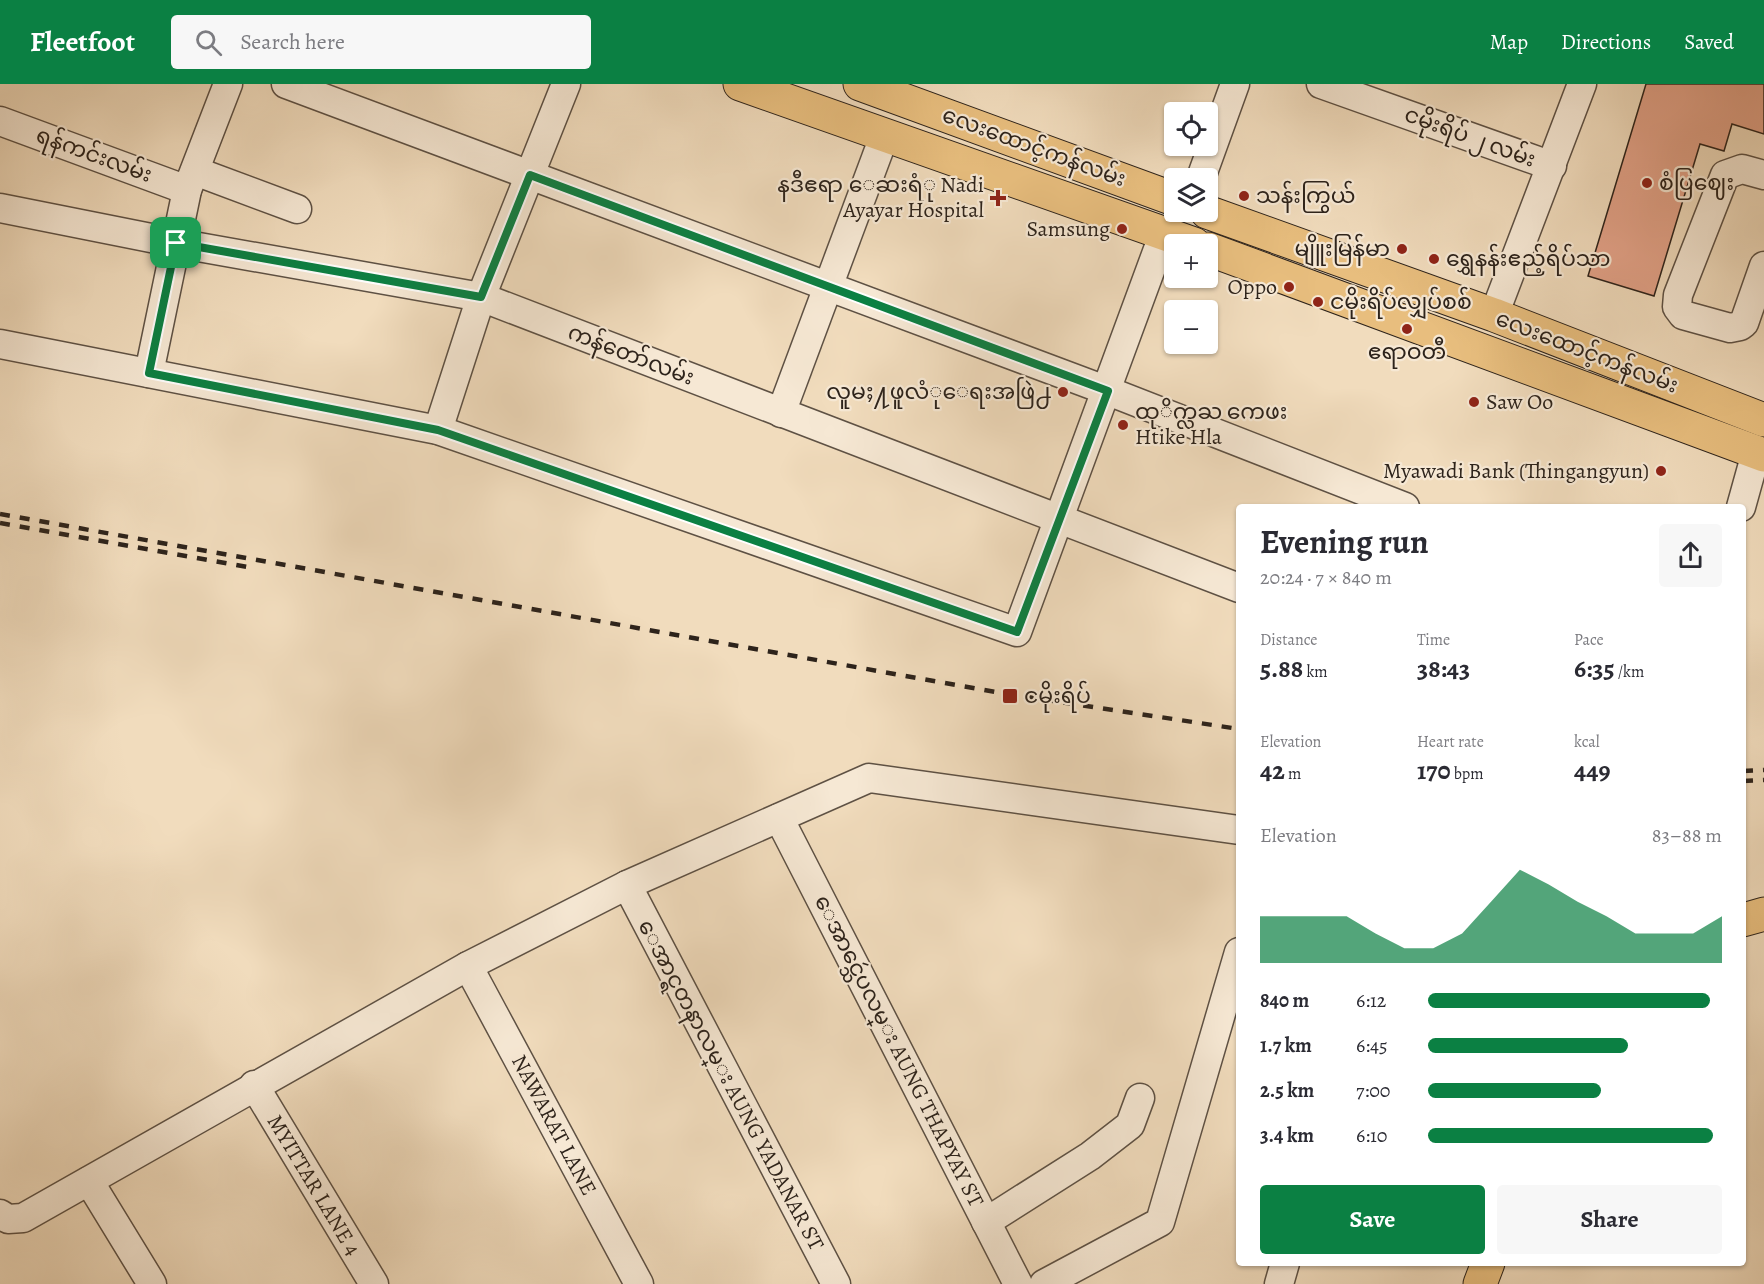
<!DOCTYPE html>
<html lang="en">
<head>
<meta charset="utf-8">
<style>
  :root { --surface:#fff; --page:#f7f7f7; --text:#2b2b33; --muted:#7c7c81; --accent:#0b8043 }
  body { margin:0; font-family:Alegreya,"Noto Sans Myanmar",serif; background:var(--page); color:var(--text); height:100vh; display:flex; flex-direction:column; font-size:22px; white-space:nowrap }
  * { box-sizing:border-box; margin:0 }
  p { font-size:20px; color:var(--muted) }
  .icon { flex:none; width:33px; height:33px; fill:none; stroke:currentColor; stroke-width:2; stroke-linecap:round; stroke-linejoin:round }
  .map { position:relative; flex:1; overflow:hidden }
  .panel { position:absolute; left:1236px; top:420px; width:510px; height:762px; display:flex; flex-direction:column; background:var(--surface); border-radius:6px; box-shadow:0 2px 4px #0004 }
  .panel>* { flex:none }
  .buttons { position:absolute; left:1164px; top:18px; display:grid; gap:12px }
  .buttons a { display:grid; place-items:center; width:54px; height:54px; border-radius:6px; background:var(--surface); box-shadow:0 2px 4px #0004; font-size:30px }
  .pin { position:absolute; display:grid; place-items:center; width:51px; height:51px; color:#fff; margin:-26px; border-radius:12px; box-shadow:0 3px 9px #0006 }
  .round { display:grid; place-items:center; flex:none; width:63px; height:63px; border-radius:6px; background:var(--page) }
  .summary { display:flex; align-items:center; justify-content:space-between; height:102px; padding:0 24px }
  h1 { font-size:33px; font-weight:700; line-height:45px }
  .figures { display:grid; grid-template-columns:repeat(3,1fr); gap:9px; height:102px; padding:6px 24px }
  .figures div { display:grid; align-content:center }
  .figures b { font-size:26px; font-weight:700 }
  .figures small { font-size:16px; font-weight:400 }
  .figures p { font-size:16px }
  .chart { height:168px; padding:12px 24px }
  .chart p { display:flex; justify-content:space-between }
  .chart svg { width:100%; height:108px; margin-top:6px; fill:var(--accent); opacity:.7 }
  .cta { display:flex; gap:12px; margin-top:auto; padding:12px 24px }
  .cta a { flex:1; height:69px; border-radius:6px; background:var(--accent); color:#fff; font-size:24px; font-weight:700; line-height:69px; text-align:center }
  .cta a+a { background:var(--page); color:var(--text) }
  ul { padding:0 24px; list-style:none; font-size:20px }
  li { display:grid; grid-template-columns:96px 72px 1fr; align-items:center; height:45px }
  li i { height:15px; border-radius:8px; background:var(--accent) }
  header { display:flex; align-items:center; gap:36px; box-sizing:border-box; height:84px; padding:0 30px; background:var(--accent); color:#fff }
  header strong { font-size:28px }
  nav { display:flex; gap:33px; margin-inline-start:auto; font-size:21px }
  .search { width:420px; height:54px; background:var(--page); display:flex; align-items:center; gap:15px; box-sizing:border-box; padding:0 21px; border-radius:6px; color:var(--muted); font-size:22px }
  .map>svg:first-child { display:block }
  .building { fill:#e2a288; stroke:#2d231b; stroke-width:1.5 }
  .lines { fill:none; stroke-linecap:round; stroke-linejoin:round }
  .minor-casing { stroke:#5e5144; stroke-width:31 }
  .major-casing { stroke:#2d231b; stroke-width:35 }
  .minor { stroke:#f6e8d4; stroke-width:28 }
  .major { stroke:#e8be7e; stroke-width:33 }
  .rail { stroke:#2d231b; stroke-width:4.5; stroke-dasharray:10 10; stroke-linecap:butt }
  .route-casing { stroke:#fff; stroke-width:12 }
  .route { stroke:#0b8043; stroke-width:8 }
  .poi-dot { fill:#8f2418; stroke:#f6e8d4; stroke-width:2 }
  .labels { text-anchor:middle; dominant-baseline:central; stroke-width:4.5; stroke-linejoin:round; paint-order:stroke }
  .street-label { font-size:22px; fill:#2d231b; stroke:#f6e8d4 }
  .poi-label { font-size:22px; fill:#2d231b; stroke:#f6e8d4; text-anchor:start }
</style>
</head>
<body>
<header>
<strong>Fleetfoot</strong>
<div class="search"><svg class="icon" aria-label="search" viewBox="0 0 24 24"><circle cx="10" cy="10" r="6"/><path d="M15 15l6 6"/></svg>Search here</div>
<nav><a>Map</a><a>Directions</a><a>Saved</a></nav>
</header>
<div class="map">
<svg width="1764" height="1200" viewBox="0 0 1764 1200">
  <rect width="100%" height="100%" fill="#f1dcbd"/>
  <filter id="stains"><feTurbulence type="fractalNoise" baseFrequency=".00333" numOctaves="4"/><feColorMatrix values="0 0 0 0 .2 0 0 0 0 .09 0 0 0 0 .02 0 0 0 .5 -.17"/></filter>
  <radialGradient id="worn" r=".72"><stop offset=".6" stop-color="#630" stop-opacity="0"/><stop offset="1" stop-color="#630" stop-opacity=".3"/></radialGradient>
  <path class="building" d="M 1646,0 L 1764,0 L 1764,50 L 1732,40 L 1724,67 L 1700,60 L 1654,212 L 1588,192 Z"/>
  <g class="lines">
    <defs>
      <g id="minor">
        <path d="M 286,0 L 1108,307 L 1405,423"/>
        <path d="M 1321,0 L 1552,82"/>
        <path d="M 0,37 L 187,106"/>
        <path d="M 195,87 L 297,125"/>
        <path d="M 1764,91 L 1742,85 L 1725,91 L 1678,211 L 1677,223 L 1683,231 L 1730,244 L 1740,242 L 1744,239 L 1764,182"/>
        <path d="M 1201,94 L 1235,0"/>
        <path d="M 0,124 L 176,159 L 481,213 L 1239,504"/>
        <path d="M 1494,231 L 1582,0"/>
        <path d="M 0,260 L 438,346 L 1017,548 L 1164,149"/>
        <path d="M 149,289 L 187,106 L 228,0"/>
        <path d="M 781,329 L 885,50"/>
        <path d="M 438,346 L 481,213 L 566,0"/>
        <path d="M 1741,423 L 1756,369"/>
        <path d="M 779,734 L 1018,1200"/>
        <path d="M 627,801 L 836,1200"/>
        <path d="M 468,882 L 639,1200"/>
        <path d="M 254,1001 L 374,1200"/>
        <path d="M 89,1097 L 152,1200"/>
        <path d="M 0,1130 L 8,1135 L 23,1134 L 468,882 L 627,801 L 869,694 L 1239,746"/>
        <path d="M 986,1138 L 1090,1072 L 1130,1041 L 1140,1014"/>
        <path d="M 1044,1200 L 1160,1138 L 1239,868"/>
        <path d="M 1279,1200 L 1285,1179"/>
      </g>
      <g id="major">
        <path d="M 740,0 L 1194,160"/>
        <path d="M 860,0 L 1174,115"/>
        <path d="M 1207,128 L 1494,231 L 1764,336"/>
        <path d="M 1208,165 L 1764,371"/>
        <path d="M 1743,836 L 1764,830"/>
        <path d="M 1480,1200 L 1488,1179"/>
      </g>
    </defs>
    <use href="#minor" class="minor-casing"/>
    <use href="#major" class="major-casing"/>
    <use href="#minor" class="minor"/>
    <use href="#major" class="major"/>
    <g class="rail">
      <path d="M 0,430 L 1001,609 L 1239,645"/>
      <path d="M 0,439 L 248,483"/>
      <path d="M 1743,687 L 1764,686"/>
      <path d="M 1743,697 L 1764,696"/>
    </g>
  </g>
  <g class="lines">
    <defs>
      <path id="route" d="M 530,91 L 1108,307 L 1017,548 L 438,346 L 149,289 L 176,159 L 481,213 Z"/>
    </defs>
    <use href="#route" class="route-casing"/>
    <use href="#route" class="route"/>
  </g>
  <g class="poi-dot">
    <circle cx="1647" cy="99" r="6"/>
    <circle cx="1244" cy="112" r="6"/>
    <path d="M995 105h6v6h6v6h-6v6h-6v-6h-6v-6h6z"/>
    <circle cx="1122" cy="145" r="6"/>
    <circle cx="1402" cy="165" r="6"/>
    <circle cx="1434" cy="175" r="6"/>
    <circle cx="1289" cy="203" r="6"/>
    <circle cx="1318" cy="218" r="6"/>
    <circle cx="1407" cy="245" r="6"/>
    <circle cx="1063" cy="308" r="6"/>
    <circle cx="1474" cy="318" r="6"/>
    <circle cx="1123" cy="341" r="6"/>
    <circle cx="1661" cy="387" r="6"/>
    <rect x="1002" y="604" width="16" height="16" rx="3"/>
  </g>
  <g class="labels">
    <g class="street-label">
      <text transform="translate(1470 53) rotate(20)">ငမိုးရိပ် ၂ လမ်း</text>
      <text transform="translate(1034 63) rotate(20)">လေးထောင့်ကန်လမ်း</text>
      <text transform="translate(94 71) rotate(20)">ရန်ကင်းလမ်း</text>
      <text transform="translate(1587 268) rotate(21)">လေးထောင့်ကန်လမ်း</text>
      <text transform="translate(631 271) rotate(21)">ကန်တော်လမ်း</text>
      <text transform="translate(899 967) rotate(63)">ေအာင္သေဴပလမ္း AUNG THAPYAY ST</text>
      <text transform="translate(731 1001) rotate(62)">ေအာင္ရတနာလမ္း AUNG YADANAR ST</text>
      <text transform="translate(554 1041) rotate(62)">NAWARAT LANE</text>
      <text transform="translate(314 1101) rotate(59)">MYITTAR LANE 4</text>
    </g>
    <g class="poi-label">
      <text x="1659" y="99">စံပြဈေး</text>
      <text x="984" y="101" text-anchor="end">နဒီဧရာ ေဆးရံု Nadi<tspan x="984" dy="25">Ayayar Hospital</tspan></text>
      <text x="1256" y="112">သန်းကြွယ်</text>
      <text x="1110" y="145" text-anchor="end">Samsung</text>
      <text x="1390" y="165" text-anchor="end">မျိူးမြန်မာ</text>
      <text x="1446" y="175">ရွှေနန်းဧည့်ရိပ်သာ</text>
      <text x="1277" y="203" text-anchor="end">Oppo</text>
      <text x="1330" y="218">ငမိုးရိပ်လျှပ်စစ်</text>
      <text x="1407" y="268" text-anchor="middle">ဧရာဝတီ</text>
      <text x="1051" y="308" text-anchor="end">လူမႈ႔ဖူလံုေရးအဖြဲ႕</text>
      <text x="1486" y="318">Saw Oo</text>
      <text x="1135" y="328">ထုိက္လႀ ကေဖး<tspan x="1135" dy="25">Htike Hla</tspan></text>
      <text x="1649" y="387" text-anchor="end">Myawadi Bank (Thingangyun)</text>
      <text x="1024" y="612">ငမိုးရိပ်</text>
    </g>
  </g>
  <rect width="100%" height="100%" filter="url(#stains)"/>
  <rect width="100%" height="100%" fill="url(#worn)"/>
</svg>
<div class="buttons">
<a><svg class="icon" aria-label="locate" viewBox="0 0 24 24"><circle cx="12" cy="12" r="6"/><path d="M12 2v4M12 18v4M2 12h4M18 12h4"/></svg></a>
<a><svg class="icon" aria-label="layers" viewBox="0 0 24 24"><path d="M12 4l9 5-9 5-9-5zM3 14l9 5 9-5"/></svg></a>
<a>+</a>
<a>−</a>
</div>
<div class="pin" style="left:176px;top:159px;background:#1e9e55"><svg class="icon" aria-label="arrive" viewBox="0 0 24 24"><path d="M6 21V4h12l-3 4 3 4H6"/></svg></div>
<section class="panel">
<div class="summary"><div><h1>Evening run</h1><p>20:24 · 7 × 840 m</p></div><a class="round"><svg class="icon" aria-label="share" viewBox="0 0 24 24"><path d="M12 15V3M7 8l5-5 5 5M5 13v7h14v-7"/></svg></a></div>
<div class="figures">
<div><p>Distance</p><b>5.88<small> km</small></b></div>
<div><p>Time</p><b>38:43</b></div>
<div><p>Pace</p><b>6:35<small> /km</small></b></div>
</div>
<div class="figures">
<div><p>Elevation</p><b>42<small> m</small></b></div>
<div><p>Heart rate</p><b>170<small> bpm</small></b></div>
<div><p>kcal</p><b>449</b></div>
</div>
<div class="chart"><p><span>Elevation</span>83–88 m</p>
<svg viewBox="0 0 160 44" preserveAspectRatio="none"><path d="M0 44V25L10 25L20 25L30 25L40 32L50 38L60 38L70 32L80 19L90 6L100 12L110 19L120 25L130 32L140 32L150 32L160 25V44z"/></svg>
</div>
<ul>
<li><b>840 m</b>6:12<i style="width:96%"></i></li>
<li><b>1.7 km</b>6:45<i style="width:68%"></i></li>
<li><b>2.5 km</b>7:00<i style="width:59%"></i></li>
<li><b>3.4 km</b>6:10<i style="width:97%"></i></li>
</ul>
<div class="cta"><a>Save</a><a>Share</a></div>
</section>
</div>
</body>
</html>
